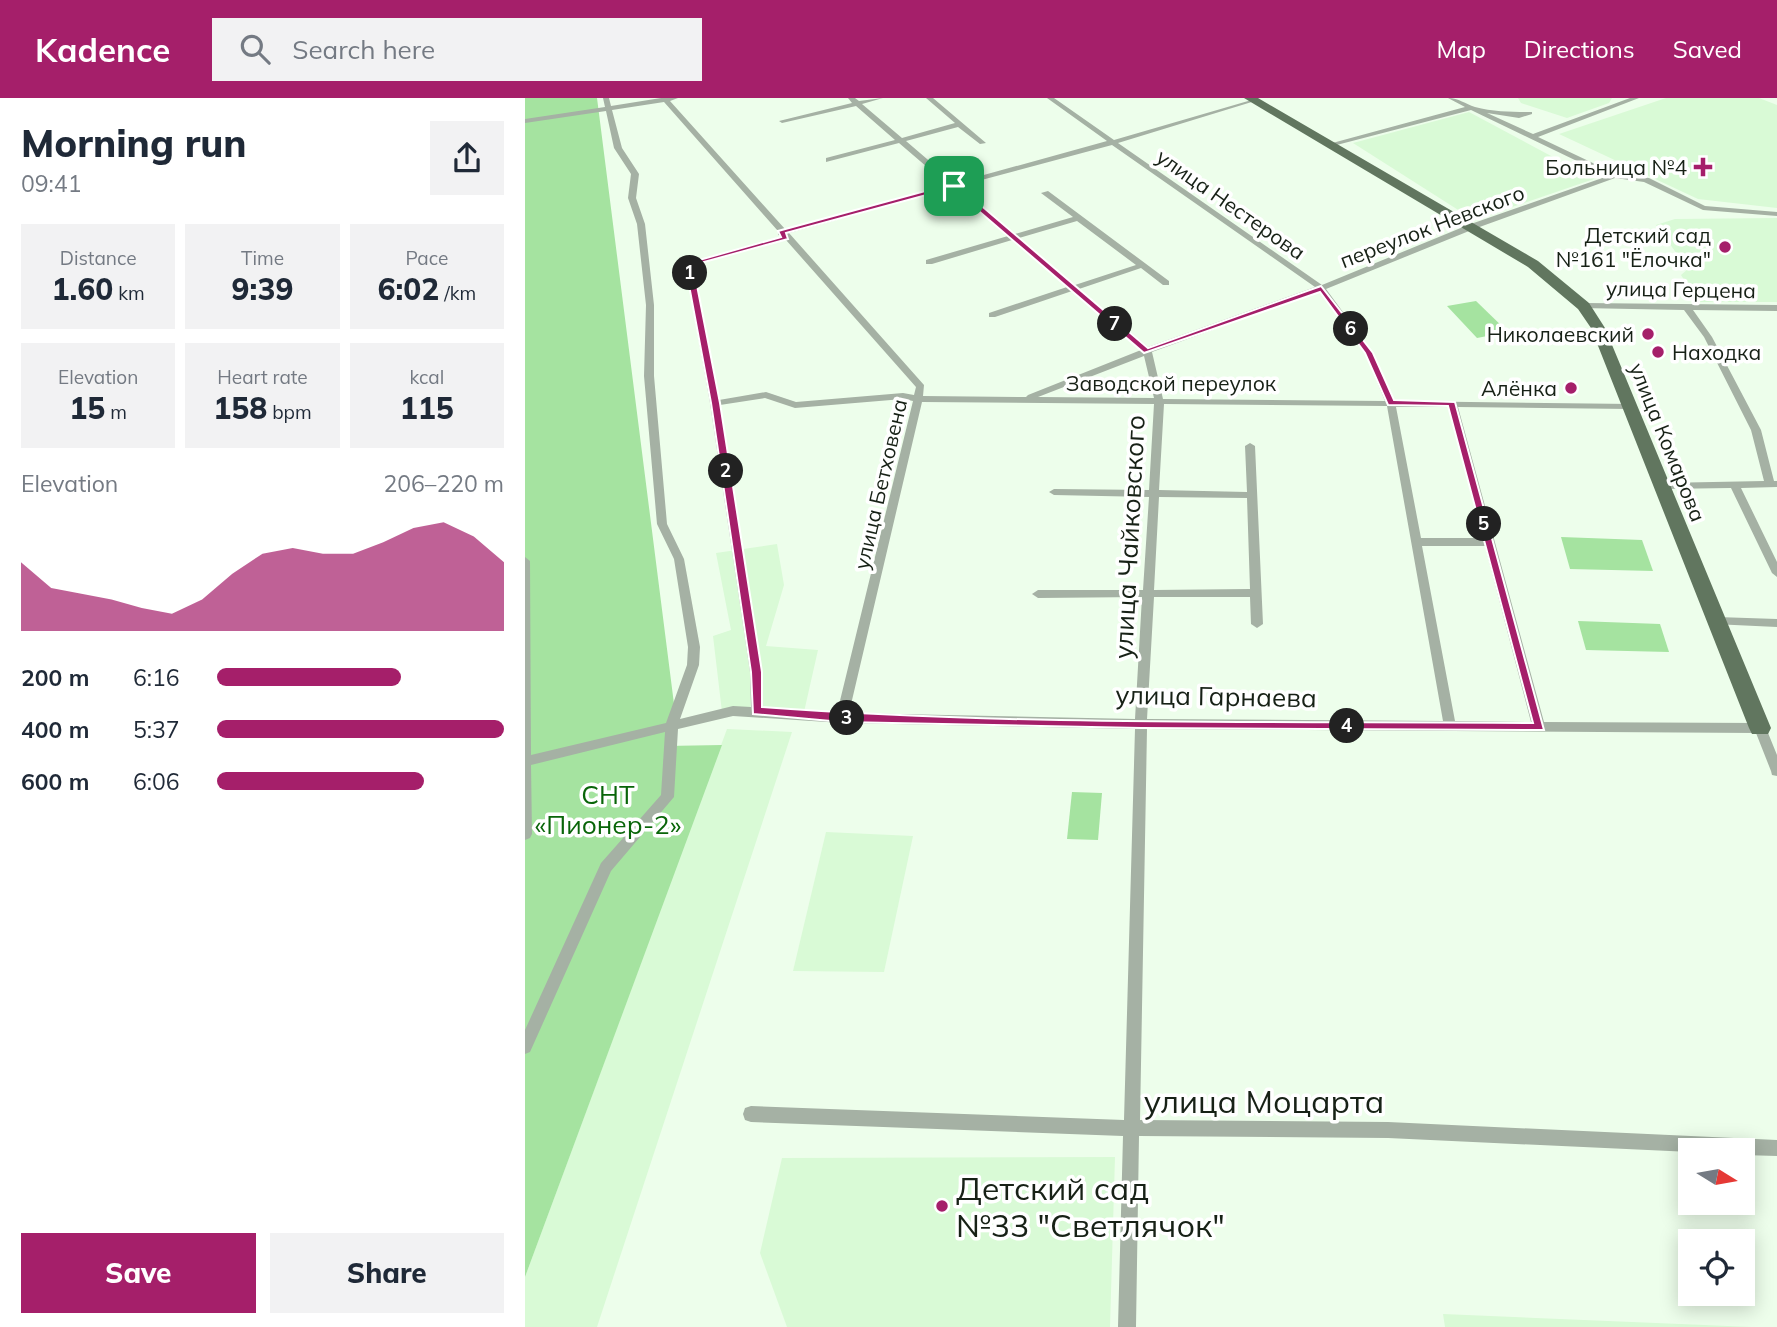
<!DOCTYPE html>
<html lang="en">
<head>
<meta charset="utf-8">
<style>
  :root { --surface:#fff; --page:#f2f2f3; --text:#1f2937; --muted:#747a83; --accent:#a51f6a }
  body { margin:0; font-family:Mulish,sans-serif; background:var(--page); color:var(--text); height:100vh; display:flex; flex-direction:column; font-size:26px; white-space:nowrap }
  * { box-sizing:border-box; margin:0 }
  p { font-size:23px; color:var(--muted) }
  .icon { flex:none; width:38px; height:38px; fill:none; stroke:currentColor; stroke-width:2; stroke-linecap:round; stroke-linejoin:round }
  .map { position:relative; flex:1; overflow:hidden }
  .panel { display:flex; flex-direction:column; background:var(--surface); width:525px }
  .panel>* { flex:none }
  .needle { width:46px; rotate:101deg }
  .fabs { position:absolute; left:1153px; top:1040px; display:grid; gap:14px }
  .fabs a { display:grid; place-items:center; width:77px; height:77px; border-radius:0px; background:var(--surface); box-shadow:0 4px 18px #0003; font-size:35px }
  .pin { position:absolute; display:grid; place-items:center; width:60px; height:60px; color:#fff; margin:-30px; border-radius:14px; box-shadow:0 4px 10px #0006 }
  .km { position:absolute; width:35px; height:35px; margin:-18px; border-radius:50%; background:#222; color:#fff; font-size:19px; line-height:35px; text-align:center }
  .round { display:grid; place-items:center; flex:none; width:74px; height:74px; border-radius:0px; background:var(--page) }
  .summary { display:flex; align-items:center; justify-content:space-between; height:119px; padding:0 21px }
  h1 { font-size:38px; font-weight:800; line-height:52px }
  .metrics { display:grid; grid-template-columns:repeat(3,1fr); gap:10px; height:119px; padding:7px 21px }
  .metrics div { display:grid; align-content:center; border-radius:0px; background:var(--page); text-align:center }
  .metrics b { font-size:30px; font-weight:800 }
  .metrics small { font-size:19px; font-weight:400 }
  .metrics p { font-size:19px }
  .chart { height:196px; padding:14px 21px }
  .chart p { display:flex; justify-content:space-between }
  .chart svg { width:100%; height:126px; margin-top:7px; fill:var(--accent); opacity:.7 }
  .cta { display:flex; gap:14px; margin-top:auto; padding:14px 21px }
  .cta a { flex:1; height:80px; border-radius:0px; background:var(--accent); color:#fff; font-size:28px; font-weight:800; line-height:80px; text-align:center }
  .cta a+a { background:var(--page); color:var(--text) }
  ul { padding:0 21px; list-style:none; font-size:23px }
  li { display:grid; grid-template-columns:112px 84px 1fr; align-items:center; height:52px }
  li i { height:18px; border-radius:9px; background:var(--accent) }
  header { display:flex; align-items:center; gap:42px; box-sizing:border-box; height:98px; padding:0 35px; background:var(--accent); color:#fff }
  header strong { font-size:33px }
  nav { display:flex; gap:38px; margin-inline-start:auto; font-size:24px }
  .search { width:490px; height:63px; background:var(--page); display:flex; align-items:center; gap:18px; box-sizing:border-box; padding:0 24px; border-radius:0px; color:var(--muted); font-size:26px }
  main { display:flex; flex:1; min-height:0 }
  .map>svg:first-child { display:block }
  .built { fill:#d9fad6 }
  .green { fill:#a5e3a0 }
  .lines { fill:none; stroke-linecap:round; stroke-linejoin:round }
  .street { fill:#a5b1a4; fill-rule:evenodd }
  .primary { fill:#61765f; fill-rule:evenodd }
  .route { fill:#a51f6a; stroke:#fff; stroke-width:2; fill-rule:evenodd }
  .poi-dot { fill:#a51f6a; stroke:#fff; stroke-width:2.5 }
  .labels { text-anchor:middle; dominant-baseline:central; stroke-width:7; stroke-linejoin:round; paint-order:stroke }
  .far-poi-label { font-size:21px; fill:#172116; stroke:#fff; text-anchor:end }
  .far-street-label { font-size:21px; fill:#172116; stroke:#fff }
  .street-label { font-size:26px; fill:#172116; stroke:#fff }
  .park-label { font-size:26px; fill:#096509; stroke:#fff }
  .near-street-label { font-size:32px; fill:#172116; stroke:#fff }
  .near-poi-label { font-size:32px; fill:#172116; stroke:#fff; text-anchor:start }
</style>
</head>
<body>
<header>
<strong>Kadence</strong>
<div class="search"><svg class="icon" aria-label="search" viewBox="0 0 24 24"><circle cx="10" cy="10" r="6"/><path d="M15 15l6 6"/></svg>Search here</div>
<nav><a>Map</a><a>Directions</a><a>Saved</a></nav>
</header>
<main>
<section class="panel">
<div class="summary"><div><h1>Morning run</h1><p>09:41</p></div><a class="round"><svg class="icon" aria-label="share" viewBox="0 0 24 24"><path d="M12 15V3M7 8l5-5 5 5M5 13v7h14v-7"/></svg></a></div>
<div class="metrics">
<div><p>Distance</p><b>1.60<small> km</small></b></div>
<div><p>Time</p><b>9:39</b></div>
<div><p>Pace</p><b>6:02<small> /km</small></b></div>
</div>
<div class="metrics">
<div><p>Elevation</p><b>15<small> m</small></b></div>
<div><p>Heart rate</p><b>158<small> bpm</small></b></div>
<div><p>kcal</p><b>115</b></div>
</div>
<div class="chart"><p><span>Elevation</span>206–220 m</p>
<svg viewBox="0 0 160 44" preserveAspectRatio="none"><path d="M0 44V20L10 29L20 31L30 33L40 36L50 38L60 33L70 24L80 17L90 15L100 17L110 17L120 13L130 8L140 6L150 11L160 20V44z"/></svg>
</div>
<ul>
<li><b>200 m</b>6:16<i style="width:64%"></i></li>
<li><b>400 m</b>5:37<i style="width:100%"></i></li>
<li><b>600 m</b>6:06<i style="width:72%"></i></li>
</ul>
<div class="cta"><a>Save</a><a>Share</a></div>
</section>
<div class="map">
<svg width="1252" height="1229" viewBox="0 0 1252 1229">
  <rect width="100%" height="100%" fill="#edfeeb"/>
  <g class="built">
    <path d="M 993,0 L 1087,0 L 1084,5 L 1042,20 L 996,5 Z"/>
    <path d="M 1141,0 L 1234,0 L 1252,7 L 1252,110 L 1173,101 L 1034,36 Z"/>
    <path d="M 944,14 L 1069,81 L 949,122 L 828,45 Z"/>
    <path d="M 1252,120 L 1252,204 L 1174,204 L 1156,177 L 1163,171 L 1131,127 L 1150,121 Z"/>
    <path d="M 252,446 L 259,487 L 241,548 L 293,552 L 279,614 L 197,614 L 188,538 L 206,532 L 191,455 Z"/>
    <path d="M 202,631 L 267,634 L 72,1229 L 0,1229 L 0,1179 Z"/>
    <path d="M 301,734 L 388,738 L 359,874 L 268,873 Z"/>
    <path d="M 590,1059 L 585,1229 L 262,1229 L 235,1155 L 257,1060 Z"/>
    <path d="M 918,1216 L 1227,1229 L 920,1229 Z"/>
  </g>
  <g class="green">
    <path d="M 0,0 L 72,0 L 149,606 L 141,648 L 197,647 L 0,1179 Z"/>
    <path d="M 951,203 L 983,234 L 952,240 L 922,208 Z"/>
    <path d="M 1036,439 L 1117,442 L 1128,473 L 1045,471 Z"/>
    <path d="M 1053,523 L 1135,526 L 1144,554 L 1061,552 Z"/>
    <path d="M 547,694 L 577,695 L 573,742 L 542,741 Z"/>
  </g>
  <g class="lines">
    <g class="street">
      <path d="M 78,0 L 84,0 L 86,8 L 136,0 L 153,0 L 145,3 L 260,131 L 423,87 L 374,45 L 301,64 L 301,60 L 370,42 L 331,8 L 257,25 L 254,23 L 327,5 L 323,0 L 330,0 L 334,3 L 358,0 L 337,6 L 377,40 L 430,25 L 401,0 L 408,0 L 461,45 L 455,46 L 433,29 L 381,43 L 430,85 L 582,43 L 522,0 L 529,0 L 589,42 L 730,1 L 730,3 L 593,45 L 797,187 L 943,127 L 1083,78 L 946,12 L 804,49 L 800,47 L 940,9 L 923,0 C 934,0 940,6 950,9 C 969,14 989,14 1007,14 L 1007,16 L 994,20 L 962,15 L 1008,36 L 1105,0 L 1114,0 L 1013,39 L 1091,76 L 1124,80 L 1180,108 L 1252,114 L 1252,118 L 1178,112 L 1119,84 L 1090,80 L 949,131 L 801,191 L 848,255 L 870,303 L 1107,306 L 1109,308 L 1104,311 L 933,309 L 1019,624 L 1235,625 L 1239,627 L 1241,630 L 1252,657 L 1252,678 L 1247,677 L 1246,673 L 1231,635 L 622,631 L 615,1022 L 863,1024 L 1252,1042 L 1252,1058 L 1218,1057 L 1218,1052 L 1166,1052 L 1166,1054 L 863,1040 L 614,1038 L 611,1229 L 593,1229 L 598,1038 L 226,1024 L 220,1022 L 218,1016 L 220,1010 L 226,1008 L 599,1022 L 610,631 L 317,625 L 208,618 L 153,631 L 149,699 L 86,773 L 5,954 L 0,956 L 0,932 L 76,765 L 136,697 L 140,634 L 6,667 L 7,736 L 5,740 L 0,742 L 0,459 L 5,463 L 6,657 L 141,625 L 162,567 L 163,549 L 149,461 L 132,426 L 119,278 L 121,207 L 112,126 L 103,100 L 106,76 L 89,50 L 81,13 L 0,25 L 0,21 L 80,9 ZM 139,4 L 253,133 L 253,137 L 258,138 L 160,166 L 185,305 L 225,574 L 226,609 L 208,608 L 155,621 L 174,567 L 175,549 L 159,461 L 142,426 L 129,278 L 129,207 L 120,126 L 111,100 L 114,76 L 97,50 L 87,12 ZM 587,47 L 790,189 L 623,249 L 554,191 L 616,170 L 638,187 L 644,187 L 644,183 L 523,93 L 516,95 L 548,119 L 490,136 L 434,88 ZM 427,90 L 483,138 L 401,162 L 401,166 L 407,166 L 487,142 L 542,189 L 464,215 L 464,219 L 470,219 L 547,193 L 616,252 L 503,297 L 501,299 L 398,298 L 399,287 L 264,135 ZM 552,123 L 611,167 L 550,187 L 494,140 ZM 261,142 L 391,289 L 389,297 L 378,295 L 271,304 L 241,294 L 194,302 L 168,167 ZM 794,193 L 840,255 L 860,303 L 638,301 L 627,254 ZM 619,258 L 629,300 L 513,299 ZM 240,300 L 270,310 L 378,301 L 388,303 L 312,615 L 238,610 L 237,574 L 195,307 ZM 397,304 L 629,306 L 624,392 L 529,391 L 524,394 L 529,397 L 624,399 L 618,492 L 513,492 L 507,496 L 513,500 L 617,499 L 610,621 L 324,615 ZM 639,306 L 862,308 L 918,623 L 622,621 L 629,499 L 725,499 L 726,526 L 732,530 L 738,526 L 730,348 L 725,345 L 720,348 L 722,394 L 634,392 ZM 871,309 L 923,309 L 958,440 L 896,440 ZM 634,399 L 722,400 L 725,491 L 629,492 ZM 897,448 L 960,448 L 1006,624 L 930,623 Z"/>
      <path d="M 1059,205 L 1252,207 L 1252,213 L 1168,212 L 1187,239 L 1236,332 L 1249,383 L 1252,383 L 1252,389 L 1216,390 L 1252,464 L 1252,479 L 1247,475 L 1206,390 L 1137,391 L 1132,388 L 1137,385 L 1239,383 L 1226,332 L 1179,239 L 1159,212 L 1056,210 L 1056,206 Z"/>
      <path d="M 1192,519 L 1252,521 L 1252,529 L 1188,526 L 1186,523 L 1188,520 Z"/>
    </g>
    <path class="primary" d="M 719,0 L 733,0 L 1013,163 L 1064,205 L 1080,230 L 1246,630 L 1243,636 L 1227,636 L 1224,630 L 1066,230 L 1053,211 L 1003,169 Z"/>
  </g>
  <path class="route" d="M 426,86 L 431,86 L 623,250 L 796,188 L 848,255 L 869,302 L 930,304 L 1019,632 L 616,630 L 317,624 L 228,616 L 226,574 L 186,305 L 160,166 L 256,139 L 253,133 ZM 427,90 L 619,255 L 795,194 L 840,255 L 863,307 L 923,308 L 1008,625 C 751,623 493,628 237,609 L 237,574 L 195,305 L 168,167 L 263,141 L 261,135 Z"/>
  <g class="poi-dot">
    <path d="M1174.5 58.5h7v7h7v7h-7v7h-7v-7h-7v-7h7z"/>
    <circle cx="1200" cy="149" r="7"/>
    <circle cx="1123" cy="236" r="7"/>
    <circle cx="1133" cy="254" r="7"/>
    <circle cx="1046" cy="290" r="7"/>
    <circle cx="417" cy="1108" r="7"/>
  </g>
  <g class="labels">
    <g class="far-poi-label">
      <text x="1162" y="69">Больница №4</text>
      <text x="1186" y="137">Детский сад<tspan x="1186" dy="24">№161 "Ёлочка"</tspan></text>
      <text x="1109" y="236">Николаевский</text>
      <text x="1147" y="254" text-anchor="start">Находка</text>
      <text x="1032" y="290">Алёнка</text>
    </g>
    <g class="far-street-label">
      <text transform="translate(706 106) rotate(35)">улица Нестерова</text>
      <text transform="translate(907 128) rotate(-21)">переулок Невского</text>
      <text transform="translate(1156 191) rotate(1)">улица Герцена</text>
      <text x="646" y="285">Заводской переулок</text>
      <text transform="translate(1143 344) rotate(68)">улица Комарова</text>
      <text transform="translate(355 386) rotate(-77)">улица Бетховена</text>
    </g>
    <g class="street-label">
      <text transform="translate(604 439) rotate(-87)">улица Чайковского</text>
      <text transform="translate(691 598) rotate(1)">улица Гарнаева</text>
    </g>
    <g class="park-label">
      <text x="83" y="696">СНТ<tspan x="83" dy="30">«Пионер-2»</tspan></text>
    </g>
    <g class="near-street-label">
      <text x="739" y="1003">улица Моцарта</text>
    </g>
    <g class="near-poi-label">
      <text x="431" y="1090">Детский сад<tspan x="431" dy="37">№33 "Светлячок"</tspan></text>
    </g>
  </g>
</svg>
<div class="fabs">
<a><svg class="needle" viewBox="-14 -14 28 28"><path d="M0-13l5 13h-10z" fill="#e53935"/><path d="M0 13l5-13h-10z" fill="#747a83"/></svg></a>
<a><svg class="icon" aria-label="locate" viewBox="0 0 24 24"><circle cx="12" cy="12" r="6"/><path d="M12 2v4M12 18v4M2 12h4M18 12h4"/></svg></a>
</div>
<div class="pin" style="left:429px;top:88px;background:#1e9e55"><svg class="icon" aria-label="arrive" viewBox="0 0 24 24"><path d="M6 21V4h12l-3 4 3 4H6"/></svg></div>
<b class="km" style="left:165px;top:175px">1</b>
<b class="km" style="left:201px;top:373px">2</b>
<b class="km" style="left:322px;top:620px">3</b>
<b class="km" style="left:822px;top:628px">4</b>
<b class="km" style="left:959px;top:426px">5</b>
<b class="km" style="left:826px;top:231px">6</b>
<b class="km" style="left:590px;top:226px">7</b>
</div>
</main>
</body>
</html>
